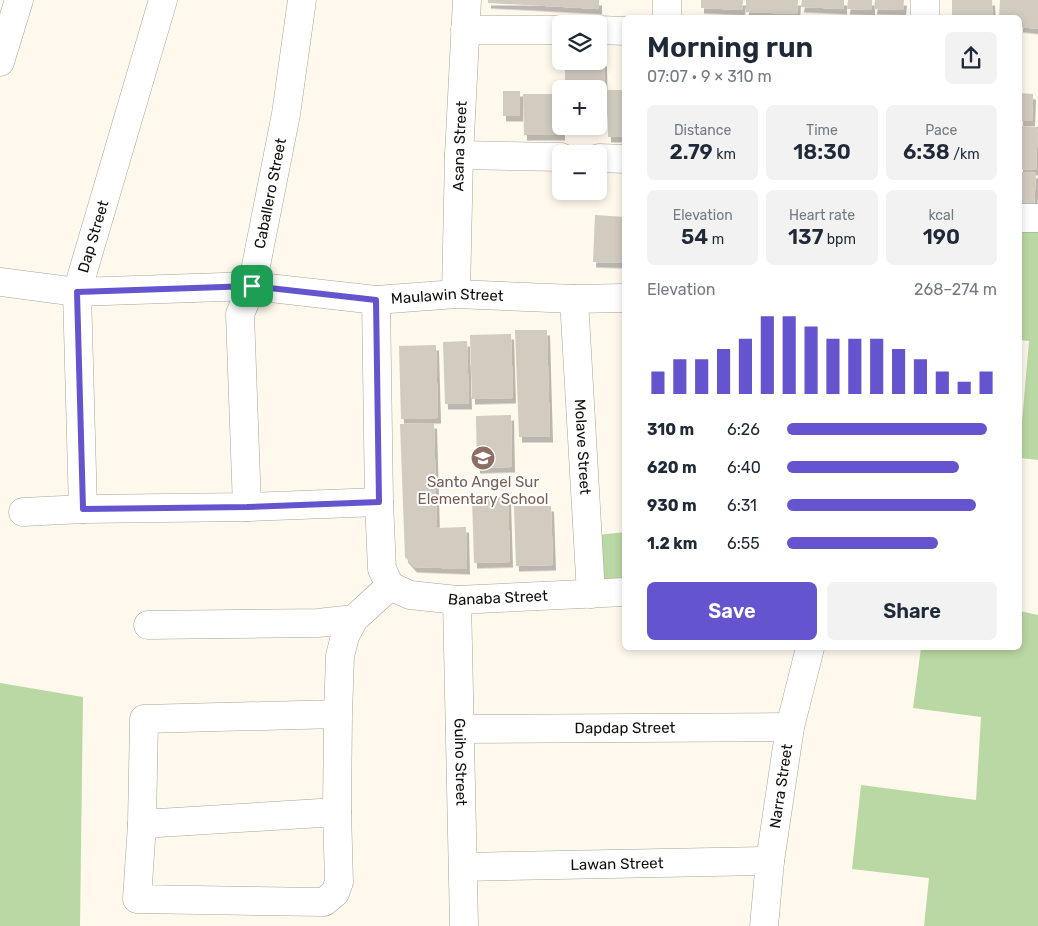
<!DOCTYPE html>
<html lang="en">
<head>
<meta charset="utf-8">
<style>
  :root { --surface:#fff; --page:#f2f2f3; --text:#1f2937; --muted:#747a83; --accent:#6454cd }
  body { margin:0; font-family:Rubik,sans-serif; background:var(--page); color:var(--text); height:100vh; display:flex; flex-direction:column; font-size:19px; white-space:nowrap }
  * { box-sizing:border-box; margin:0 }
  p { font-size:16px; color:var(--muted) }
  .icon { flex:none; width:28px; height:28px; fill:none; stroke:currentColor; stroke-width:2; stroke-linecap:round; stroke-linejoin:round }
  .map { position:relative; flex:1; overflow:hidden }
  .sheet { position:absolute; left:622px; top:15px; width:400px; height:635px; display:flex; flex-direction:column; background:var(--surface); border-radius:8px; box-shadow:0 2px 8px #0003 }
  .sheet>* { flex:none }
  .controls { position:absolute; left:552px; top:15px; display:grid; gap:10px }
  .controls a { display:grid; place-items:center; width:55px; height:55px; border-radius:8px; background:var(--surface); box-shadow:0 2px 8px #0003; font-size:25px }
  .pin { position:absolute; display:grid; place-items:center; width:42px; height:42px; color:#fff; margin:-21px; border-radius:10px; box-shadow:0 2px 8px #0006 }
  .round { display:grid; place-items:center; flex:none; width:52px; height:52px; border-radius:8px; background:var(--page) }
  .headline { display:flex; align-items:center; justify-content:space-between; height:85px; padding:0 25px }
  h1 { font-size:28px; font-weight:600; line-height:38px }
  .metrics { display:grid; grid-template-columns:repeat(3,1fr); gap:8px; height:85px; padding:5px 25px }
  .metrics div { display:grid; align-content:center; border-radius:8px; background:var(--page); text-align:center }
  .metrics b { font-size:21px; font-weight:600 }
  .metrics small { font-size:14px; font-weight:400 }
  .metrics p { font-size:14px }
  .chart { height:140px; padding:10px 25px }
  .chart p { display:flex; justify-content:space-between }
  .chart svg { width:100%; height:90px; margin-top:5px; stroke:var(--accent); stroke-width:6 }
  .action { display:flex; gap:10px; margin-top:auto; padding:10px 25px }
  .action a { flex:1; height:58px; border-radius:8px; background:var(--accent); color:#fff; font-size:20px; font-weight:600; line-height:58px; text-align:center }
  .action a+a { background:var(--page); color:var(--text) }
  ul { padding:0 25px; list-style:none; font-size:16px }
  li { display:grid; grid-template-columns:80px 60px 1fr; align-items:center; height:38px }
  li i { height:12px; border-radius:6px; background:var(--accent) }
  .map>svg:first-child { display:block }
  .green { fill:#bad8a3 }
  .building { fill:#d1cbc0; filter:url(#shadow) }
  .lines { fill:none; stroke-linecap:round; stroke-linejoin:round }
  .minor-casing { stroke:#a9a399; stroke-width:29 }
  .minor { stroke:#fff; stroke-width:28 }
  .route-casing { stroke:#fff; stroke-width:10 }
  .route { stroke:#6454cd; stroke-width:6 }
  .labels { text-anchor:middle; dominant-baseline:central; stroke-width:4; stroke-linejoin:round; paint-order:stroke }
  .street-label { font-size:15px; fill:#110f0c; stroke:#fff }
  .education-label { font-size:15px; fill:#785e54; stroke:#fff }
</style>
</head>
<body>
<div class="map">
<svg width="1038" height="926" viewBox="0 0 1038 926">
  <defs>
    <filter id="shadow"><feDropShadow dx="3" dy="5.5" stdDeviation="0" flood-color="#0004"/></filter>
  </defs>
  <rect width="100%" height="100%" fill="#fff8ed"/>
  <g class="green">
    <path d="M 1020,227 L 1038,229 L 1038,460 L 1020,458 L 1020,445 L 1029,341 L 1020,340 Z"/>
    <path d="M 625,532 L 625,585 L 600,587 L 598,535 Z"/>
    <path d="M 1020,611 L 1038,615 L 1038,926 L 924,926 L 929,878 L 852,869 L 861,785 L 976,800 L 981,717 L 913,708 L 921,648 L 1020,648 Z"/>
    <path d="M 0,683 L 83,697 L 80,926 L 0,926 Z"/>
  </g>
  <g class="building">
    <path d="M 488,0 L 599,0 L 599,9 L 488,3 Z"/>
    <path d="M 701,0 L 743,0 L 742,10 L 701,8 Z"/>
    <path d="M 746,0 L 798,0 L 797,14 L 746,12 Z"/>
    <path d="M 802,0 L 844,0 L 844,9 L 801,7 Z"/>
    <path d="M 848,0 L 872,0 L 872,10 L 847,9 Z"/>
    <path d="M 875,0 L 904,0 L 903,10 L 874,9 Z"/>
    <path d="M 952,0 L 992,0 L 993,18 L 952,18 Z"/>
    <path d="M 1000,0 L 1038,0 L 1038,29 L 1020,27 L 1020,18 L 999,18 Z"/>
    <path d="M 565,61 L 604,61 L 605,111 L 599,111 L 599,89 L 565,89 Z"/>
    <path d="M 607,90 L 625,90 L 625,137 L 608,137 Z"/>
    <rect x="503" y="91" width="17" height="25"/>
    <path d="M 1020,93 L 1033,94 L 1032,121 L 1020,121 Z"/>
    <path d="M 523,94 L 561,94 L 562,135 L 524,135 Z"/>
    <path d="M 1020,126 L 1038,127 L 1036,170 L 1020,169 Z"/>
    <path d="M 1020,172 L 1036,173 L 1034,210 L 1020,209 Z"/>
    <path d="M 595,215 L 625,217 L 625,263 L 593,262 Z"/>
    <path d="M 515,330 L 547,330 L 550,437 L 519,437 Z"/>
    <path d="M 511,334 L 513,398 L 472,399 L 470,335 Z"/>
    <path d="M 467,341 L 469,404 L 445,404 L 443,342 Z"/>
    <path d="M 436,345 L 438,418 L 401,419 L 399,346 Z"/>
    <path d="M 511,415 L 512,467 L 477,468 L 476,416 Z"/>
    <path d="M 434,423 L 437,528 L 466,527 L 467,569 L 414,567 L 405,557 L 400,424 Z"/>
    <path d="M 508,497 L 510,562 L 474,563 L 472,498 Z"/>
    <path d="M 514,506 L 551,506 L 553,565 L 516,566 Z"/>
  </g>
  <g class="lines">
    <defs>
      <g id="minor">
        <path d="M 925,0 L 925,18"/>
        <path d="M 667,18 L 667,0"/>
        <path d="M 465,30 L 561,30"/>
        <path d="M 599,30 L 625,31"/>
        <path d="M 0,62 L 19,0"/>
        <path d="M 459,155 L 561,157"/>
        <path d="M 599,158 L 625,159"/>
        <path d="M 1020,218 L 1038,218"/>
        <path id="s1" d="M 0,282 L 77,292 L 252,286 L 376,300 L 456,294 L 574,299 L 625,298"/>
        <path id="s2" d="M 456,294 L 459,155 L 467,0"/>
        <path id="s3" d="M 574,299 L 591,594"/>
        <path id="s4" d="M 376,300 L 379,502 L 382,569 L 390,586 L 410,595 L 457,600 L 625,592"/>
        <path id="s5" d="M 247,507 L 240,314 L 252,286 L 286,114 L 302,0"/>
        <path id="s6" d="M 83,509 L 77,292 L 163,0"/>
        <path d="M 23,512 L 83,509 L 247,507 L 379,502"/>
        <path id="s7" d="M 457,600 L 464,926"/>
        <path d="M 148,625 L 318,623 L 354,619"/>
        <path d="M 338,714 L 144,719 L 142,824 L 137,899 L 324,902 L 335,893 L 339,882 L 337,812 L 338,714 L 340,656 L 345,636 L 354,619 L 390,586"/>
        <path id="s8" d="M 460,729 L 790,727"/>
        <path d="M 142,824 L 337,812"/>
        <path id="s9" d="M 463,867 L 770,861"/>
        <path id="s10" d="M 764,926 L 770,861 L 790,727 L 810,648"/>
      </g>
    </defs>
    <use href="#minor" class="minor-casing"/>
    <use href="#minor" class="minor"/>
  </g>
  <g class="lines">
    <defs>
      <path id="route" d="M 252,286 L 376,300 L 379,502 L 247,507 L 83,509 L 77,292 Z"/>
    </defs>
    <use href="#route" class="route-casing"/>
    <use href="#route" class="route"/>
  </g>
  <defs>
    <symbol id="school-disc" viewBox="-11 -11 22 22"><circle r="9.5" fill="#8d6e63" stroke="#fff"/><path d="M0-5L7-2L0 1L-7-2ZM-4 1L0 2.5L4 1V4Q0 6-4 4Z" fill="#fff"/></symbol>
  </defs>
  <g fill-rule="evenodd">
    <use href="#school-disc" x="469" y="444" width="28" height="28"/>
  </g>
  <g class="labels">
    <g class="street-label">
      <text stroke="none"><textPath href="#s2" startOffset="148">Asana Street</textPath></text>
      <text stroke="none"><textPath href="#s5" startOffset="318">Caballero Street</textPath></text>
      <text stroke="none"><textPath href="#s6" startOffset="275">Dap Street</textPath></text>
      <text stroke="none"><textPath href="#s1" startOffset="449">Maulawin Street</textPath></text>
      <text stroke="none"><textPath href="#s3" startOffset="148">Molave Street</textPath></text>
      <text stroke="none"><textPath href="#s4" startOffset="398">Banaba Street</textPath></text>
      <text stroke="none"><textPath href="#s8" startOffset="165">Dapdap Street</textPath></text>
      <text stroke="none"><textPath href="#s7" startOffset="162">Guiho Street</textPath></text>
      <text stroke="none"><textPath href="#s10" startOffset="141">Narra Street</textPath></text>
      <text stroke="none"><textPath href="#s9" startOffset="154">Lawan Street</textPath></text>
    </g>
    <g class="education-label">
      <text x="483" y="482">Santo Angel Sur<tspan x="483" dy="17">Elementary School</tspan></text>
    </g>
  </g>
</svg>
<div class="controls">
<a><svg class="icon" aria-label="layers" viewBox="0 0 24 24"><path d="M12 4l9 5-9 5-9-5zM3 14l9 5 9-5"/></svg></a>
<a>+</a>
<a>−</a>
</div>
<div class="pin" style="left:252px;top:286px;background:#1e9e55"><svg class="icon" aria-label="arrive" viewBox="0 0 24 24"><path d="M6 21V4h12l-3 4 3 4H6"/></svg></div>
<section class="sheet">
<div class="headline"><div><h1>Morning run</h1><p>07:07 · 9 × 310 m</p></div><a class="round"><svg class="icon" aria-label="share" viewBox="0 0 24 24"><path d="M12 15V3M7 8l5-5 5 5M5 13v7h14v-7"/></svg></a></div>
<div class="metrics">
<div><p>Distance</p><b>2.79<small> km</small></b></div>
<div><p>Time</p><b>18:30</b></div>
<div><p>Pace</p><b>6:38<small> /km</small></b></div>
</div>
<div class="metrics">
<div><p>Elevation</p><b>54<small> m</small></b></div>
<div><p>Heart rate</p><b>137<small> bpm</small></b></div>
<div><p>kcal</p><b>190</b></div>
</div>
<div class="chart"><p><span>Elevation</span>268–274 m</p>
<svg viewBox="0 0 160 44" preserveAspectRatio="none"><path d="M5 44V33M15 44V27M25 44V27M35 44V22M45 44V17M55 44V6M65 44V6M75 44V11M85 44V17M95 44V17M105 44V17M115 44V22M125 44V27M135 44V33M145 44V38M155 44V33"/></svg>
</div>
<ul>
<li><b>310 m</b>6:26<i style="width:95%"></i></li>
<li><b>620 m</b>6:40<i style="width:82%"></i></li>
<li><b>930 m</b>6:31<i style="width:90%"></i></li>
<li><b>1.2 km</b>6:55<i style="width:72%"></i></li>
</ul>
<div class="action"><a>Save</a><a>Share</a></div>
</section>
</div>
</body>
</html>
